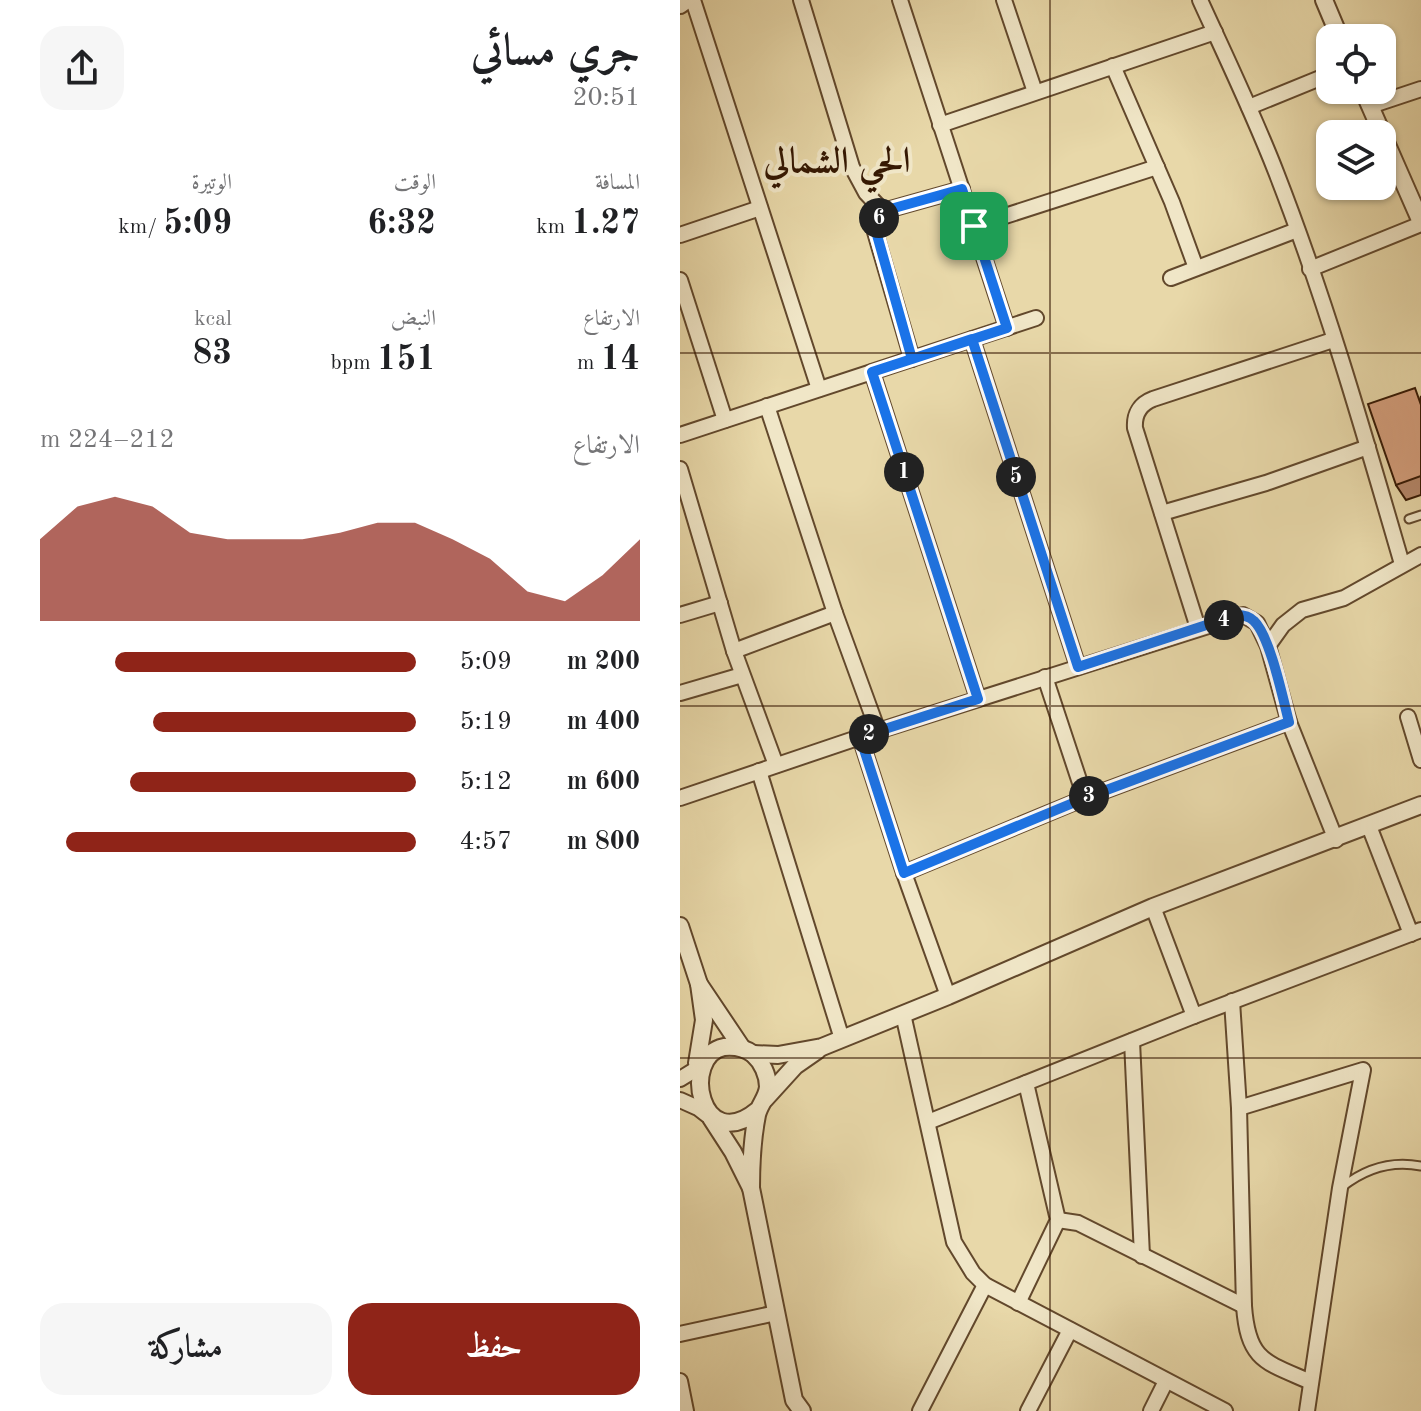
<!DOCTYPE html>
<html lang="ar">
<head>
<meta charset="utf-8">
<style>
  :root { --surface:#fff; --page:#f6f6f6; --text:#202124; --muted:#757577; --accent:#8f2418 }
  body { margin:0; font-family:"Old Standard TT",Amiri,serif; background:var(--page); color:var(--text); direction:rtl; height:100vh; display:flex; flex-direction:column; font-size:30px; white-space:nowrap }
  * { box-sizing:border-box; margin:0 }
  p { font-size:26px; color:var(--muted) }
  .icon { flex:none; width:44px; height:44px; fill:none; stroke:currentColor; stroke-width:2; stroke-linecap:round; stroke-linejoin:round }
  .map { position:relative; flex:1; overflow:hidden; direction:ltr }
  .details { display:flex; flex-direction:column; background:var(--surface); width:680px }
  .details>* { flex:none }
  .tools { position:absolute; left:636px; top:24px; display:grid; gap:16px }
  .tools a { display:grid; place-items:center; width:80px; height:80px; border-radius:16px; background:var(--surface); box-shadow:0 2px 6px #0004; font-size:40px }
  .pin { position:absolute; display:grid; place-items:center; width:68px; height:68px; color:#fff; margin:-34px; border-radius:16px; box-shadow:0 4px 12px #0006 }
  .km { position:absolute; width:40px; height:40px; margin:-20px; border-radius:50%; background:#222; color:#fff; font-size:22px; line-height:40px; text-align:center }
  .round { display:grid; place-items:center; flex:none; width:84px; height:84px; border-radius:24px; background:var(--page) }
  .overview { display:flex; align-items:center; justify-content:space-between; height:136px; padding:0 40px }
  h1 { font-size:44px; font-weight:700; line-height:60px }
  .figures { display:grid; grid-template-columns:repeat(3,1fr); gap:12px; height:136px; padding:8px 40px }
  .figures div { display:grid; align-content:center }
  .figures b { font-size:34px; font-weight:700 }
  .figures small { font-size:22px; font-weight:400 }
  .figures p { font-size:22px }
  .chart { height:224px; padding:16px 40px }
  .chart p { display:flex; justify-content:space-between }
  .chart svg { width:100%; height:144px; margin-top:8px; fill:var(--accent); opacity:.7 }
  .action { display:flex; gap:16px; margin-top:auto; padding:16px 40px }
  .action a { flex:1; height:92px; border-radius:24px; background:var(--accent); color:#fff; font-size:32px; font-weight:700; line-height:92px; text-align:center }
  .action a+a { background:var(--page); color:var(--text) }
  ul { padding:0 40px; list-style:none; font-size:26px }
  li { display:grid; grid-template-columns:128px 96px 1fr; align-items:center; height:60px }
  li i { height:20px; border-radius:10px; background:var(--accent) }
  main { display:flex; flex:1; min-height:0 }
  .map>svg:first-child { display:block }
  .lines { fill:none; stroke-linecap:round; stroke-linejoin:round }
  .service-casing { stroke:#62482c; stroke-width:11 }
  .minor-casing { stroke:#62482c; stroke-width:18 }
  .tertiary-casing { stroke:#62482c; stroke-width:20 }
  .service { stroke:#f0e6c7; stroke-width:7 }
  .minor { stroke:#f0e6c7; stroke-width:14 }
  .tertiary { stroke:#f0e6c7; stroke-width:16 }
  .wall { fill:#b6886b; stroke:#351803; stroke-width:2 }
  .building { fill:#d49e7c; stroke:#351803; stroke-width:2 }
  .route-casing { stroke:#fff; stroke-width:16 }
  .route { stroke:#1a73e8; stroke-width:10 }
  .grid { fill:none; stroke:#351803; stroke-width:2; stroke-opacity:0.55 }
  .labels { text-anchor:middle; dominant-baseline:central; stroke-width:8; stroke-linejoin:round; paint-order:stroke }
  .district-label { font-size:36px; font-weight:bold; fill:#351803; stroke:#f0e6c7 }
</style>
</head>
<body>
<main>
<div class="map">
<svg width="741" height="1411" viewBox="0 0 741 1411">
  <rect width="100%" height="100%" fill="#e8d8a9"/>
  <filter id="stains"><feTurbulence type="fractalNoise" baseFrequency=".0025" numOctaves="4"/><feColorMatrix values="0 0 0 0 .2 0 0 0 0 .09 0 0 0 0 .02 0 0 0 .5 -.17"/></filter>
  <radialGradient id="worn" r=".72"><stop offset=".6" stop-color="#630" stop-opacity="0"/><stop offset="1" stop-color="#630" stop-opacity=".3"/></radialGradient>
  <g class="lines">
    <defs>
      <g id="service">
        <path d="M 729,519 L 741,515"/>
        <path d="M 662,1187 C 686,1168 711,1160 741,1166"/>
      </g>
      <g id="minor">
        <path d="M 13,0 L 139,389"/>
        <path d="M 121,0 L 172,167 L 186,193 L 204,212"/>
        <path d="M 220,0 L 327,328"/>
        <path d="M 324,0 L 355,92"/>
        <path d="M 520,0 C 546,57 573,113 596,172 C 646,300 684,433 722,564"/>
        <path d="M 433,66 L 492,202 L 516,268"/>
        <path d="M 690,106 L 741,89"/>
        <path d="M 569,107 L 650,74"/>
        <path d="M 260,125 L 535,32"/>
        <path d="M 294,226 L 477,167"/>
        <path d="M 0,235 L 80,208"/>
        <path d="M 630,269 L 741,224"/>
        <path d="M 491,278 L 617,230"/>
        <path d="M 0,280 L 45,420"/>
        <path d="M 292,339 L 398,667"/>
        <path d="M 232,359 L 195,232 L 198,219 L 207,210 L 282,189"/>
        <path d="M 192,372 L 298,699"/>
        <path d="M 87,406 L 155,613 L 198,731"/>
        <path d="M 0,435 L 356,318"/>
        <path d="M 0,469 L 54,651 L 96,765"/>
        <path d="M 482,513 L 586,483 L 688,447"/>
        <path d="M 0,615 L 40,603"/>
        <path d="M 518,628 L 455,428 C 454,414 460,404 473,399 L 653,340"/>
        <path d="M 588,646 L 603,625 L 622,610 L 664,598 L 741,555"/>
        <path d="M 54,651 L 155,613"/>
        <path d="M 365,677 L 405,798"/>
        <path d="M 0,693 L 62,675"/>
        <path d="M 728,717 L 741,760"/>
        <path d="M 180,737 L 224,873 L 268,996"/>
        <path d="M 79,771 L 162,1039"/>
        <path d="M 0,798 L 198,731 L 563,615 L 577,623 L 588,646 L 609,722 L 656,840"/>
        <path d="M 689,826 L 731,934"/>
        <path d="M 224,873 L 405,798 L 609,722"/>
        <path d="M 473,907 L 514,1016"/>
        <path d="M 552,1001 L 559,1108 L 564,1306 C 568,1361 585,1362 631,1382"/>
        <path d="M 223,1014 L 274,1242 L 293,1273 L 305,1285 L 545,1411"/>
        <path d="M 452,1041 L 462,1256"/>
        <path d="M 0,1079 L 13,1071"/>
        <path d="M 0,1100 L 18,1108 L 27,1115"/>
        <path d="M 559,1108 L 683,1070 L 660,1188 L 627,1411"/>
        <path d="M 248,1122 L 514,1016 L 741,930"/>
        <path d="M 378,1220 L 398,1223 L 564,1306"/>
        <path d="M 338,1303 L 378,1220 L 346,1083"/>
        <path d="M 0,1334 L 96,1313"/>
        <path d="M 0,1381 L 6,1411"/>
        <path d="M 240,1411 L 305,1285"/>
        <path d="M 348,1411 L 390,1330"/>
        <path d="M 471,1411 L 486,1381"/>
      </g>
      <g id="tertiary">
        <path d="M 644,0 L 660,38"/>
        <path d="M 0,5 L 7,0"/>
        <path d="M 683,90 L 741,222"/>
        <path d="M 0,926 L 19,984"/>
        <path d="M 73,1054 L 98,1055 L 142,1047 L 268,996 L 473,907 L 741,805"/>
        <path d="M 17,1063 L 24,1020 L 19,984 L 62,1048"/>
        <path d="M 85,1099 L 115,1066 L 138,1050"/>
        <path d="M 31,1118 L 53,1152 L 71,1188 C 71,1163 72,1140 77,1115 C 79,1105 87,1098 88,1087 C 88,1075 82,1062 73,1054 C 65,1048 54,1046 44,1047 C 0,1056 20,1158 78,1110"/>
        <path d="M 71,1188 L 114,1400 L 122,1411"/>
      </g>
    </defs>
    <use href="#service" class="service-casing"/>
    <use href="#minor" class="minor-casing"/>
    <use href="#tertiary" class="tertiary-casing"/>
    <use href="#service" class="service"/>
    <use href="#minor" class="minor"/>
    <use href="#tertiary" class="tertiary"/>
  </g>
  <path class="wall" d="M 741,396 L 741,495 L 726,500 L 716,485 Z"/>
  <path class="building" d="M 735,388 L 741,405 L 741,476 L 716,485 L 688,404 Z"/>
  <g class="lines">
    <defs>
      <path id="route" d="M 294,226 L 327,328 L 192,372 L 298,699 L 180,737 L 224,873 L 405,798 L 609,722 C 603,699 590,636 574,621 C 569,616 564,615 557,615 L 398,667 L 292,339 L 232,359 L 195,228 L 201,215 L 207,210 L 282,189 L 294,226"/>
    </defs>
    <use href="#route" class="route-casing"/>
    <use href="#route" class="route"/>
  </g>
  <path class="grid" d="M 370,0 L 370,1411M 0,353 L 741,353M 0,706 L 741,706M 0,1058 L 741,1058"/>
  <g class="labels">
    <g class="district-label">
      <text x="157" y="163">الحي الشمالي</text>
    </g>
  </g>
  <rect width="100%" height="100%" filter="url(#stains)"/>
  <rect width="100%" height="100%" fill="url(#worn)"/>
</svg>
<div class="tools">
<a><svg class="icon" aria-label="locate" viewBox="0 0 24 24"><circle cx="12" cy="12" r="6"/><path d="M12 2v4M12 18v4M2 12h4M18 12h4"/></svg></a>
<a><svg class="icon" aria-label="layers" viewBox="0 0 24 24"><path d="M12 4l9 5-9 5-9-5zM3 14l9 5 9-5"/></svg></a>
</div>
<div class="pin" style="left:294px;top:226px;background:#1e9e55"><svg class="icon" aria-label="arrive" viewBox="0 0 24 24"><path d="M6 21V4h12l-3 4 3 4H6"/></svg></div>
<b class="km" style="left:224px;top:472px">1</b>
<b class="km" style="left:189px;top:734px">2</b>
<b class="km" style="left:409px;top:796px">3</b>
<b class="km" style="left:544px;top:620px">4</b>
<b class="km" style="left:336px;top:477px">5</b>
<b class="km" style="left:199px;top:218px">6</b>
</div>
<section class="details">
<div class="overview"><div><h1>جري مسائي</h1><p>20:51</p></div><a class="round"><svg class="icon" aria-label="share" viewBox="0 0 24 24"><path d="M12 15V3M7 8l5-5 5 5M5 13v7h14v-7"/></svg></a></div>
<div class="figures">
<div><p>المسافة</p><b>1.27<small> km</small></b></div>
<div><p>الوقت</p><b>6:32</b></div>
<div><p>الوتيرة</p><b>5:09<small> /km</small></b></div>
</div>
<div class="figures">
<div><p>الارتفاع</p><b>14<small> m</small></b></div>
<div><p>النبض</p><b>151<small> bpm</small></b></div>
<div><p>kcal</p><b>83</b></div>
</div>
<div class="chart"><p><span>الارتفاع</span>212–224 m</p>
<svg viewBox="0 0 160 44" preserveAspectRatio="none"><path d="M0 44V19L10 9L20 6L30 9L40 17L50 19L60 19L70 19L80 17L90 14L100 14L110 19L120 25L130 35L140 38L150 30L160 19V44z"/></svg>
</div>
<ul>
<li><b>200 m</b>5:09<i style="width:80%"></i></li>
<li><b>400 m</b>5:19<i style="width:70%"></i></li>
<li><b>600 m</b>5:12<i style="width:76%"></i></li>
<li><b>800 m</b>4:57<i style="width:93%"></i></li>
</ul>
<div class="action"><a>حفظ</a><a>مشاركة</a></div>
</section>
</main>
</body>
</html>
